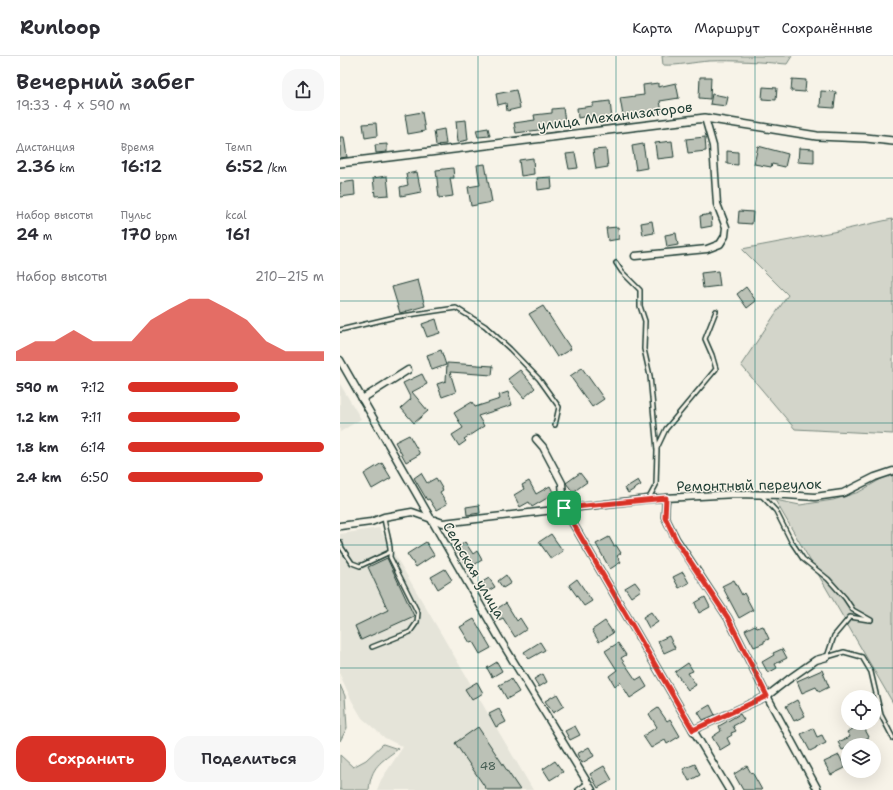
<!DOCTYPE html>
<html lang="ru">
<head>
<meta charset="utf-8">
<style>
  :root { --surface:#fff; --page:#f7f7f7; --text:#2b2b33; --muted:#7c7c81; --line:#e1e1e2; --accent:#d93025 }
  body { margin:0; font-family:"Shantell Sans",sans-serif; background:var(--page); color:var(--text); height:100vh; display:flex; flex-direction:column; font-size:15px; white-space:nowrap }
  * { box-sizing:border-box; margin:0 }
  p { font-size:13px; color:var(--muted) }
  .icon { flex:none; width:22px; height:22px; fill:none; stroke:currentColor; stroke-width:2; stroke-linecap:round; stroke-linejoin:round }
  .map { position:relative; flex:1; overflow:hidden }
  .details { display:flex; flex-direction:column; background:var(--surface); width:340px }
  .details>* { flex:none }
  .controls { position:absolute; left:501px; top:634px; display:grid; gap:8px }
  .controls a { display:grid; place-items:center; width:40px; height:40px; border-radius:50%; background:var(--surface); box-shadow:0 4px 16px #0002; font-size:20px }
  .pin { position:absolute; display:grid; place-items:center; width:34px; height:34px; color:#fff; margin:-17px; border-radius:8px; box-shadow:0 2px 6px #0006 }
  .round { display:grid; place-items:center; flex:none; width:42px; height:42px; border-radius:16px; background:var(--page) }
  .summary { display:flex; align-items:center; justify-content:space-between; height:68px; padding:0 16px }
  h1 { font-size:22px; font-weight:600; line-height:30px }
  .stats { display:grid; grid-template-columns:repeat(3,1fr); gap:6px; height:68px; padding:4px 16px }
  .stats div { display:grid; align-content:center }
  .stats b { font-size:17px; font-weight:600 }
  .stats small { font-size:11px; font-weight:400 }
  .stats p { font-size:11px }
  .chart { height:112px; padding:8px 16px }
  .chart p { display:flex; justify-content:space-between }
  .chart svg { width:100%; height:72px; margin-top:4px; fill:var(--accent); opacity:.7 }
  .primary-button { display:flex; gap:8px; margin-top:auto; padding:8px 16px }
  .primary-button a { flex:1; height:46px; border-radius:16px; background:var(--accent); color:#fff; font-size:16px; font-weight:600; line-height:46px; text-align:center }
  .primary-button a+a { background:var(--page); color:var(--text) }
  ul { padding:0 16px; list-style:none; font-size:13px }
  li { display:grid; grid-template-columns:64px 48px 1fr; align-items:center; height:30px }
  li i { height:10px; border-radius:5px; background:var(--accent) }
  header { display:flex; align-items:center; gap:24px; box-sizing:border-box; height:56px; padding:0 20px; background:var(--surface); border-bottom:1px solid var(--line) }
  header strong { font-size:19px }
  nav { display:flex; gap:22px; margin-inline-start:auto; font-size:14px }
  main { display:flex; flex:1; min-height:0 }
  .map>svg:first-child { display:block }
  .built { fill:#e5e4d9 }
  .green { fill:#d3d5ca; stroke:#79897f }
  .building { fill:#bbc1b6; stroke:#1f3d34 }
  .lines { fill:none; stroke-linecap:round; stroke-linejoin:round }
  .service-casing { stroke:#1f3d34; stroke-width:6 }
  .minor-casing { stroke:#1f3d34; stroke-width:9 }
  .tertiary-casing { stroke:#1f3d34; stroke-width:10 }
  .service { stroke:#f7f3e8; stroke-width:3 }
  .minor { stroke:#f7f3e8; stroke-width:6 }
  .tertiary { stroke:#f7f3e8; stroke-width:7 }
  .route-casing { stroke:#fff; stroke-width:8 }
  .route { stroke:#d93025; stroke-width:5 }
  .grid { fill:none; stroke:#0f766e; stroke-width:1; stroke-opacity:0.55 }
  .labels { text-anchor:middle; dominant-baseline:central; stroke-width:3; stroke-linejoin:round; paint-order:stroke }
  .number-label { font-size:12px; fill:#465e54 }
  .street-label { font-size:14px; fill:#1f3d34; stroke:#f7f3e8 }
</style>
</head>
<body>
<header>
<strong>Runloop</strong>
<nav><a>Карта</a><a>Маршрут</a><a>Сохранённые</a></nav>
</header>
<main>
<section class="details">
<div class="summary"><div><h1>Вечерний забег</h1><p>19:33 · 4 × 590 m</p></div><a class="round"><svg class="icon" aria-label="share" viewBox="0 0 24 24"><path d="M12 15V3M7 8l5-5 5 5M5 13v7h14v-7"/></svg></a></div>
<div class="stats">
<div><p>Дистанция</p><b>2.36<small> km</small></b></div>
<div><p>Время</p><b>16:12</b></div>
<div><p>Темп</p><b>6:52<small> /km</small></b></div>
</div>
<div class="stats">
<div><p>Набор высоты</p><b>24<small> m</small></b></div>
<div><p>Пульс</p><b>170<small> bpm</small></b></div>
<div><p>kcal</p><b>161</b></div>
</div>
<div class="chart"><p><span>Набор высоты</span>210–215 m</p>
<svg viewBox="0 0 160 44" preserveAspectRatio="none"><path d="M0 44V38L10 32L20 32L30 25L40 32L50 32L60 32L70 19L80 12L90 6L100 6L110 12L120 19L130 32L140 38L150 38L160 38V44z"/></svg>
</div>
<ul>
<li><b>590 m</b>7:12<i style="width:56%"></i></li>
<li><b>1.2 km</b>7:11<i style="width:57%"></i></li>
<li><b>1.8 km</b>6:14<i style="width:100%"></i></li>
<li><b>2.4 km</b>6:50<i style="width:69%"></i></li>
</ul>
<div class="primary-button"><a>Сохранить</a><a>Поделиться</a></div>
</section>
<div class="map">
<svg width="553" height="734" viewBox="0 0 553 734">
  <rect width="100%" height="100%" fill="#f7f3e8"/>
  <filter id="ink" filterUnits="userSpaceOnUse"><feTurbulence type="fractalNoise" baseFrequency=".025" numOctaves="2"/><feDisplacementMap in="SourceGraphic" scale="8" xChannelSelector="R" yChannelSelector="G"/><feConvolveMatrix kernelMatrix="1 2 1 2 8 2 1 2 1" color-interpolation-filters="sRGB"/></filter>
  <g filter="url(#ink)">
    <g class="built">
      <path d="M 0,328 L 21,363 L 0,376 Z"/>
      <path d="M 39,472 L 193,734 L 37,734 L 41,724 L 63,691 L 45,682 L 22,662 L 12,645 L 0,619 L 0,478 Z"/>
    </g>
    <g class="green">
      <path d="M 322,0 L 452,0 L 447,8 C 421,6 395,4 369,5 C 354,6 338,10 323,9 Z"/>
      <path d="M 552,163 L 553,166 L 553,378 L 455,373 L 401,309 L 448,239 L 402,193 L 498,175 Z"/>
      <path d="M 553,416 L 553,647 L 435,444 L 460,449 L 493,444 L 519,436 Z"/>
      <path d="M 0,629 L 5,640 L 7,672 L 0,685 Z"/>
      <path d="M 43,688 L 58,693 C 41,706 31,710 29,734 L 0,734 L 0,699 L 13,711 L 26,704 Z"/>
    </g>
    <g class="building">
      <path d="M 360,21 L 371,21 L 370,43 L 359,42 Z"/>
      <path d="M 452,23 L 466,24 L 465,36 L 451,35 Z"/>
      <path d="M 318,27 L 318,31 L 336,27 L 339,42 L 320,45 L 322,56 L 307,59 L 307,56 L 283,60 L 280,42 L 304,39 L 303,29 Z"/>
      <path d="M 423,31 L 437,32 L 436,44 L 422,43 Z"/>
      <path d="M 176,34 L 180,52 L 167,55 L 166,47 L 158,49 L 156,38 Z"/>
      <path d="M 481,35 L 496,36 L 494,52 L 480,51 Z"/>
      <path d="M 372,38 L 388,41 L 386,50 L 370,48 Z"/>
      <path d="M 270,45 L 272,64 L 255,66 L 254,59 L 238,62 L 237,52 L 253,50 L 253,47 Z"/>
      <path d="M 223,52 L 225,65 L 206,68 L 206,73 L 176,77 L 174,67 L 195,64 L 194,59 L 212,57 L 212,53 Z"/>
      <path d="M 82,56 L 85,75 L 68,78 L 65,59 Z"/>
      <path d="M 126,64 L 128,84 L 118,86 L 116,65 Z"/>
      <path d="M 36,67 L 37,80 L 25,82 L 23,68 Z"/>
      <path d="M 148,72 L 150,80 L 138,81 L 136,74 Z"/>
      <path d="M 104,73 L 106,88 L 96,89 L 94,75 Z"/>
      <path d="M 0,81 L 4,81 L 7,101 L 0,102 Z"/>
      <path d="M 365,81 L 366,95 L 348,97 L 346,83 Z"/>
      <path d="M 332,85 L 334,101 L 317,103 L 315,87 Z"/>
      <path d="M 47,88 L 47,96 L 36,97 L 35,89 Z"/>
      <path d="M 303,88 L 307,112 L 296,114 L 292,90 Z"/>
      <path d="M 418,90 L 448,98 L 445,111 L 432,108 L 431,111 L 414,108 Z"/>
      <path d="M 459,92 L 474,93 L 474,107 L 458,106 Z"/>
      <path d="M 266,93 L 268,111 L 256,113 L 253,94 Z"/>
      <path d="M 387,95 L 398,96 L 398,109 L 387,108 Z"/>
      <path d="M 235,97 L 238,112 L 229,113 L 226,98 Z"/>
      <path d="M 193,102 L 194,118 L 181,120 L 179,104 Z"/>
      <path d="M 145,108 L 152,146 L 131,150 L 128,131 L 140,129 L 137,109 Z"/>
      <path d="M 113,112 L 114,122 L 110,122 L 113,140 L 99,142 L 96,114 Z"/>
      <path d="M 77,116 L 81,136 L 61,140 L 60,131 L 68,129 L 66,118 Z"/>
      <path d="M 47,120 L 49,139 L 35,140 L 33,122 Z"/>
      <path d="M 211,121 L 212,132 L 198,134 L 197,122 Z"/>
      <path d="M 14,125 L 15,139 L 0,141 L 0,127 Z"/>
      <path d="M 399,155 L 413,156 L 412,168 L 398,167 Z"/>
      <path d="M 371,158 L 372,170 L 361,172 L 360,160 Z"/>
      <path d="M 312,165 L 314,177 L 303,179 L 301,167 Z"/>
      <path d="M 278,171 L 279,183 L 268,185 L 266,172 Z"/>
      <path d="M 336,177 L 338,189 L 327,191 L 325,179 Z"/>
      <path d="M 378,215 L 380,230 L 363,232 L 361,217 Z"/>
      <path d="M 78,224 L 85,250 L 60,257 L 52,231 Z"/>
      <path d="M 406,231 L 416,245 L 407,252 L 397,238 Z"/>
      <path d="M 203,250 L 231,293 L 217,301 L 189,258 Z"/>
      <path d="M 96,263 L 100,277 L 87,281 L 82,268 Z"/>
      <path d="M 101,294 L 106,309 L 92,314 L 87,299 Z"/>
      <path d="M 107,307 L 153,310 L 152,319 L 110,316 L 116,336 L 102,341 L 97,328 L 106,325 Z"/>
      <path d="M 242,312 L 264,343 L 252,351 L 230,320 Z"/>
      <path d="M 180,314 L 195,332 L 184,342 L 168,323 Z"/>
      <path d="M 82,318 L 87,328 L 72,336 L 88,355 L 74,367 L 61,352 L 71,343 L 63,327 Z"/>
      <path d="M 168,336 L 172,349 L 138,360 L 144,370 L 124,383 L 126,385 L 119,390 L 112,379 L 123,372 L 114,357 L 132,346 L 135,351 L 160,343 L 159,339 Z"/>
      <path d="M 69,379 L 80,398 L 66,406 L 55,386 Z"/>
      <path d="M 42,407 L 51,422 L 32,433 L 24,418 Z"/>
      <path d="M 81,417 L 87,427 L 96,422 L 103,434 L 100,436 L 107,448 L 96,454 L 89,443 L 87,444 L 74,422 Z"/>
      <path d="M 240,417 L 247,426 L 233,436 L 226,427 Z"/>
      <path d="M 298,424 L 301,429 L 288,437 L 285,432 Z"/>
      <path d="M 189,425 L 196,438 L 210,430 L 214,438 L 192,451 L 189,446 L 180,451 L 174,439 L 184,433 L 182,429 Z"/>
      <path d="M 139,449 L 140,457 L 127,459 L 126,451 Z"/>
      <path d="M 211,478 L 223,495 L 211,503 L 199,486 Z"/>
      <path d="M 269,481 L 274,490 L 276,489 L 281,497 L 277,500 L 281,506 L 270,513 L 256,488 Z"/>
      <path d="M 86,486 L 94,499 L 76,511 L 67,498 Z"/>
      <path d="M 125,486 L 133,498 L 137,495 L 142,504 L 129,512 L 116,493 Z"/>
      <path d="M 47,502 L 74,560 L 21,584 L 15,570 L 48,554 L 28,511 Z"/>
      <path d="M 105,513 L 112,524 L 98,533 L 91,521 Z"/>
      <path d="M 343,516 L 349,527 L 339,532 L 333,521 Z"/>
      <path d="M 166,519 L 171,527 L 163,532 L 158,525 Z"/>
      <path d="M 149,522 L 155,531 L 145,537 L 139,528 Z"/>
      <path d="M 237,523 L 252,545 L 244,550 L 229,529 Z"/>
      <path d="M 394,524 L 402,539 L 404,537 L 413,554 L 399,562 L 382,530 Z"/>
      <path d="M 295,526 L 301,534 L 291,541 L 285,532 Z"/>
      <path d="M 365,541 L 370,551 L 359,557 L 355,547 Z"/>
      <path d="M 166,547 L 177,565 L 180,562 L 187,573 L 175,581 L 163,562 L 159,564 L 153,555 Z"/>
      <path d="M 311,556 L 318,566 L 309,572 L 303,561 Z"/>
      <path d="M 134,563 L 151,592 L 140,598 L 133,586 L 130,587 L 120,571 Z"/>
      <path d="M 265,565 L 273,577 L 259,586 L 252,574 Z"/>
      <path d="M 415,569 L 417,572 L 423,570 L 429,583 L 424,585 L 424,587 L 414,591 L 405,574 Z"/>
      <path d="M 329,580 L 335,592 L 324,597 L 318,585 Z"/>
      <path d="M 200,586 L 205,594 L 189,603 L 184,596 Z"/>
      <path d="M 278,587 L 286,599 L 281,602 L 296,624 L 301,621 L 307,631 L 290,642 L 280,626 L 275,630 L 269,620 L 277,614 L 265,595 Z"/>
      <path d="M 442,593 L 447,602 L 435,608 L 437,612 L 428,617 L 422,606 L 434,599 L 433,597 Z"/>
      <path d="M 157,606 L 162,615 L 152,621 L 147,612 Z"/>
      <path d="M 348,607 L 353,615 L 348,617 L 356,629 L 348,634 L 335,616 Z"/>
      <path d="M 482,614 L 489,631 L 479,636 L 476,631 L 462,637 L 457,625 Z"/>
      <path d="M 203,618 L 207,626 L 199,631 L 194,623 Z"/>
      <path d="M 171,623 L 179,636 L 167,643 L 159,629 Z"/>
      <path d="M 137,626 L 143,637 L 132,644 L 125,633 Z"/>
      <path d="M 217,638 L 224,650 L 213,657 L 205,645 Z"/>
      <path d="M 457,644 L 465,660 L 454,665 L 446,650 Z"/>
      <path d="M 370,649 L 375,659 L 363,664 L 358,656 Z"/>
      <path d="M 318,652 L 327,665 L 330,663 L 340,680 L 327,688 L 325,684 L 311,692 L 303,680 L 317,671 L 309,658 Z"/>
      <path d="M 159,653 L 166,666 L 156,671 L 149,658 Z"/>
      <path d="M 400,658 L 404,664 L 393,670 L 396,675 L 391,677 L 392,679 L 387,682 L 390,688 L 380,694 L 372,681 L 381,675 L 379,670 Z"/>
      <path d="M 522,668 L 529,681 L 514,689 L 508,689 L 508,692 L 502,694 L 498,686 L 510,681 L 507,676 Z"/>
      <path d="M 235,670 L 240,679 L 230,684 L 225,675 Z"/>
      <path d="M 138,671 L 180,734 L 147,734 L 115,687 Z"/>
      <path d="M 473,672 L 477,681 L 482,679 L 486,687 L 470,695 L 461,678 Z"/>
      <path d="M 249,691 L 254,700 L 242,707 L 237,698 Z"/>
      <path d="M 499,699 L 505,712 L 491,719 L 484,706 Z"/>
      <path d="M 215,705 L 223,716 L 210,724 L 203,713 Z"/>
      <path d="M 355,708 L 360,719 L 349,725 L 343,713 Z"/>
      <path d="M 264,710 L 272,724 L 258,732 L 250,718 Z"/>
      <path d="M 407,710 L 411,717 L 412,716 L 422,734 L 403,734 L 394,718 Z"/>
    </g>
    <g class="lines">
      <defs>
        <g id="service">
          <path d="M 276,207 L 282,216 L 300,234 L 300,250 L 305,265 L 304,293 L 310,320 L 317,394 L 316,429 L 309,442"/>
          <path d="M 0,274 L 55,261 L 116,252 L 145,270 L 170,293 L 199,323 L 219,351 L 215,369"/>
          <path d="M 317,392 L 326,373 L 376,313 L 372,299 L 365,283 L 376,255"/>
          <path d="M 422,440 L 436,455 L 451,485 L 463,503 L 488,523 L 505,542 L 513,554 L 531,564"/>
          <path d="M 0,486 L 2,492 L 12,507 L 20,510 L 50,496"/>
          <path d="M 32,591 L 70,576 L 77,566 L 78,557 L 50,501 C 52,488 45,474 44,461"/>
          <path d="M 487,601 L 504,596 L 522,601 L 531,616 L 541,659 L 553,682"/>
          <path d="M 487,601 L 494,580 L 510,561 L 529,564"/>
          <path d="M 238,734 L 247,727"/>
        </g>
        <g id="minor">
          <path d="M 295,200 L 367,193 L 380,188 L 385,180 L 386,171 L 377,148 L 373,90 L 365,62"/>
          <path d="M 0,304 L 158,580 L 252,734"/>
          <path d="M 22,343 L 68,314"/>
          <path d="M 196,383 L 203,391 L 222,427 L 224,452 L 353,674 L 389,734"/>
          <path d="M 326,442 L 325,461 L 336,483 L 388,562 L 427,640 L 478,734"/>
          <path d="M 0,470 L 31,466 L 44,461 L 72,456 L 103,467 L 308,443 L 395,438 L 446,439 L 475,441 L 503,437 L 535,421 L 553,415"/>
          <path d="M 353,674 L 427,640 L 449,623 L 476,604 L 487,601"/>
        </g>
        <path id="tertiary" d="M 0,107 L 365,62 L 477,80 L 526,82 L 553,85"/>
      </defs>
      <use href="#service" class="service-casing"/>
      <use href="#minor" class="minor-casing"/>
      <use href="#tertiary" class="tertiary-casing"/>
      <use href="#service" class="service"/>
      <use href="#minor" class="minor"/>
      <use href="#tertiary" class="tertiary"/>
    </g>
  </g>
  <g class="lines" filter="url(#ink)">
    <defs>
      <path id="route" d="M 326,442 L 325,461 L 336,484 L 388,562 L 427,640 L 353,674 L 224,452 Z"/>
    </defs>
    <use href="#route" class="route-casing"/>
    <use href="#route" class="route"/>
  </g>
  <path class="grid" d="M 138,0 L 138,734M 276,0 L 276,734M 415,0 L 415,734M 0,122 L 553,122M 0,245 L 553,245M 0,367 L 553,367M 0,489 L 553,489M 0,612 L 553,612"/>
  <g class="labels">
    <g class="number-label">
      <text x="148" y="710">48</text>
    </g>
    <g class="street-label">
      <text transform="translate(275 60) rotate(-7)">улица Механизаторов</text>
      <text transform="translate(409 429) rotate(-1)">Ремонтный переулок</text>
      <text transform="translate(134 514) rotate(60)">Сельская улица</text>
    </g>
  </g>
</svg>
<div class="controls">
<a><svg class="icon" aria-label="locate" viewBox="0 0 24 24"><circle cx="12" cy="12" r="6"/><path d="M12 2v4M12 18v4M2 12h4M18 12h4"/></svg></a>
<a><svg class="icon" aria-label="layers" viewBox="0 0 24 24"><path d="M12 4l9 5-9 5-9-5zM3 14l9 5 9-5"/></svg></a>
</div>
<div class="pin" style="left:224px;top:452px;background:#1e9e55"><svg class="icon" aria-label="arrive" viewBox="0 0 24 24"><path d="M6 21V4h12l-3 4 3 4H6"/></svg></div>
</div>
</main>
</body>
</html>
